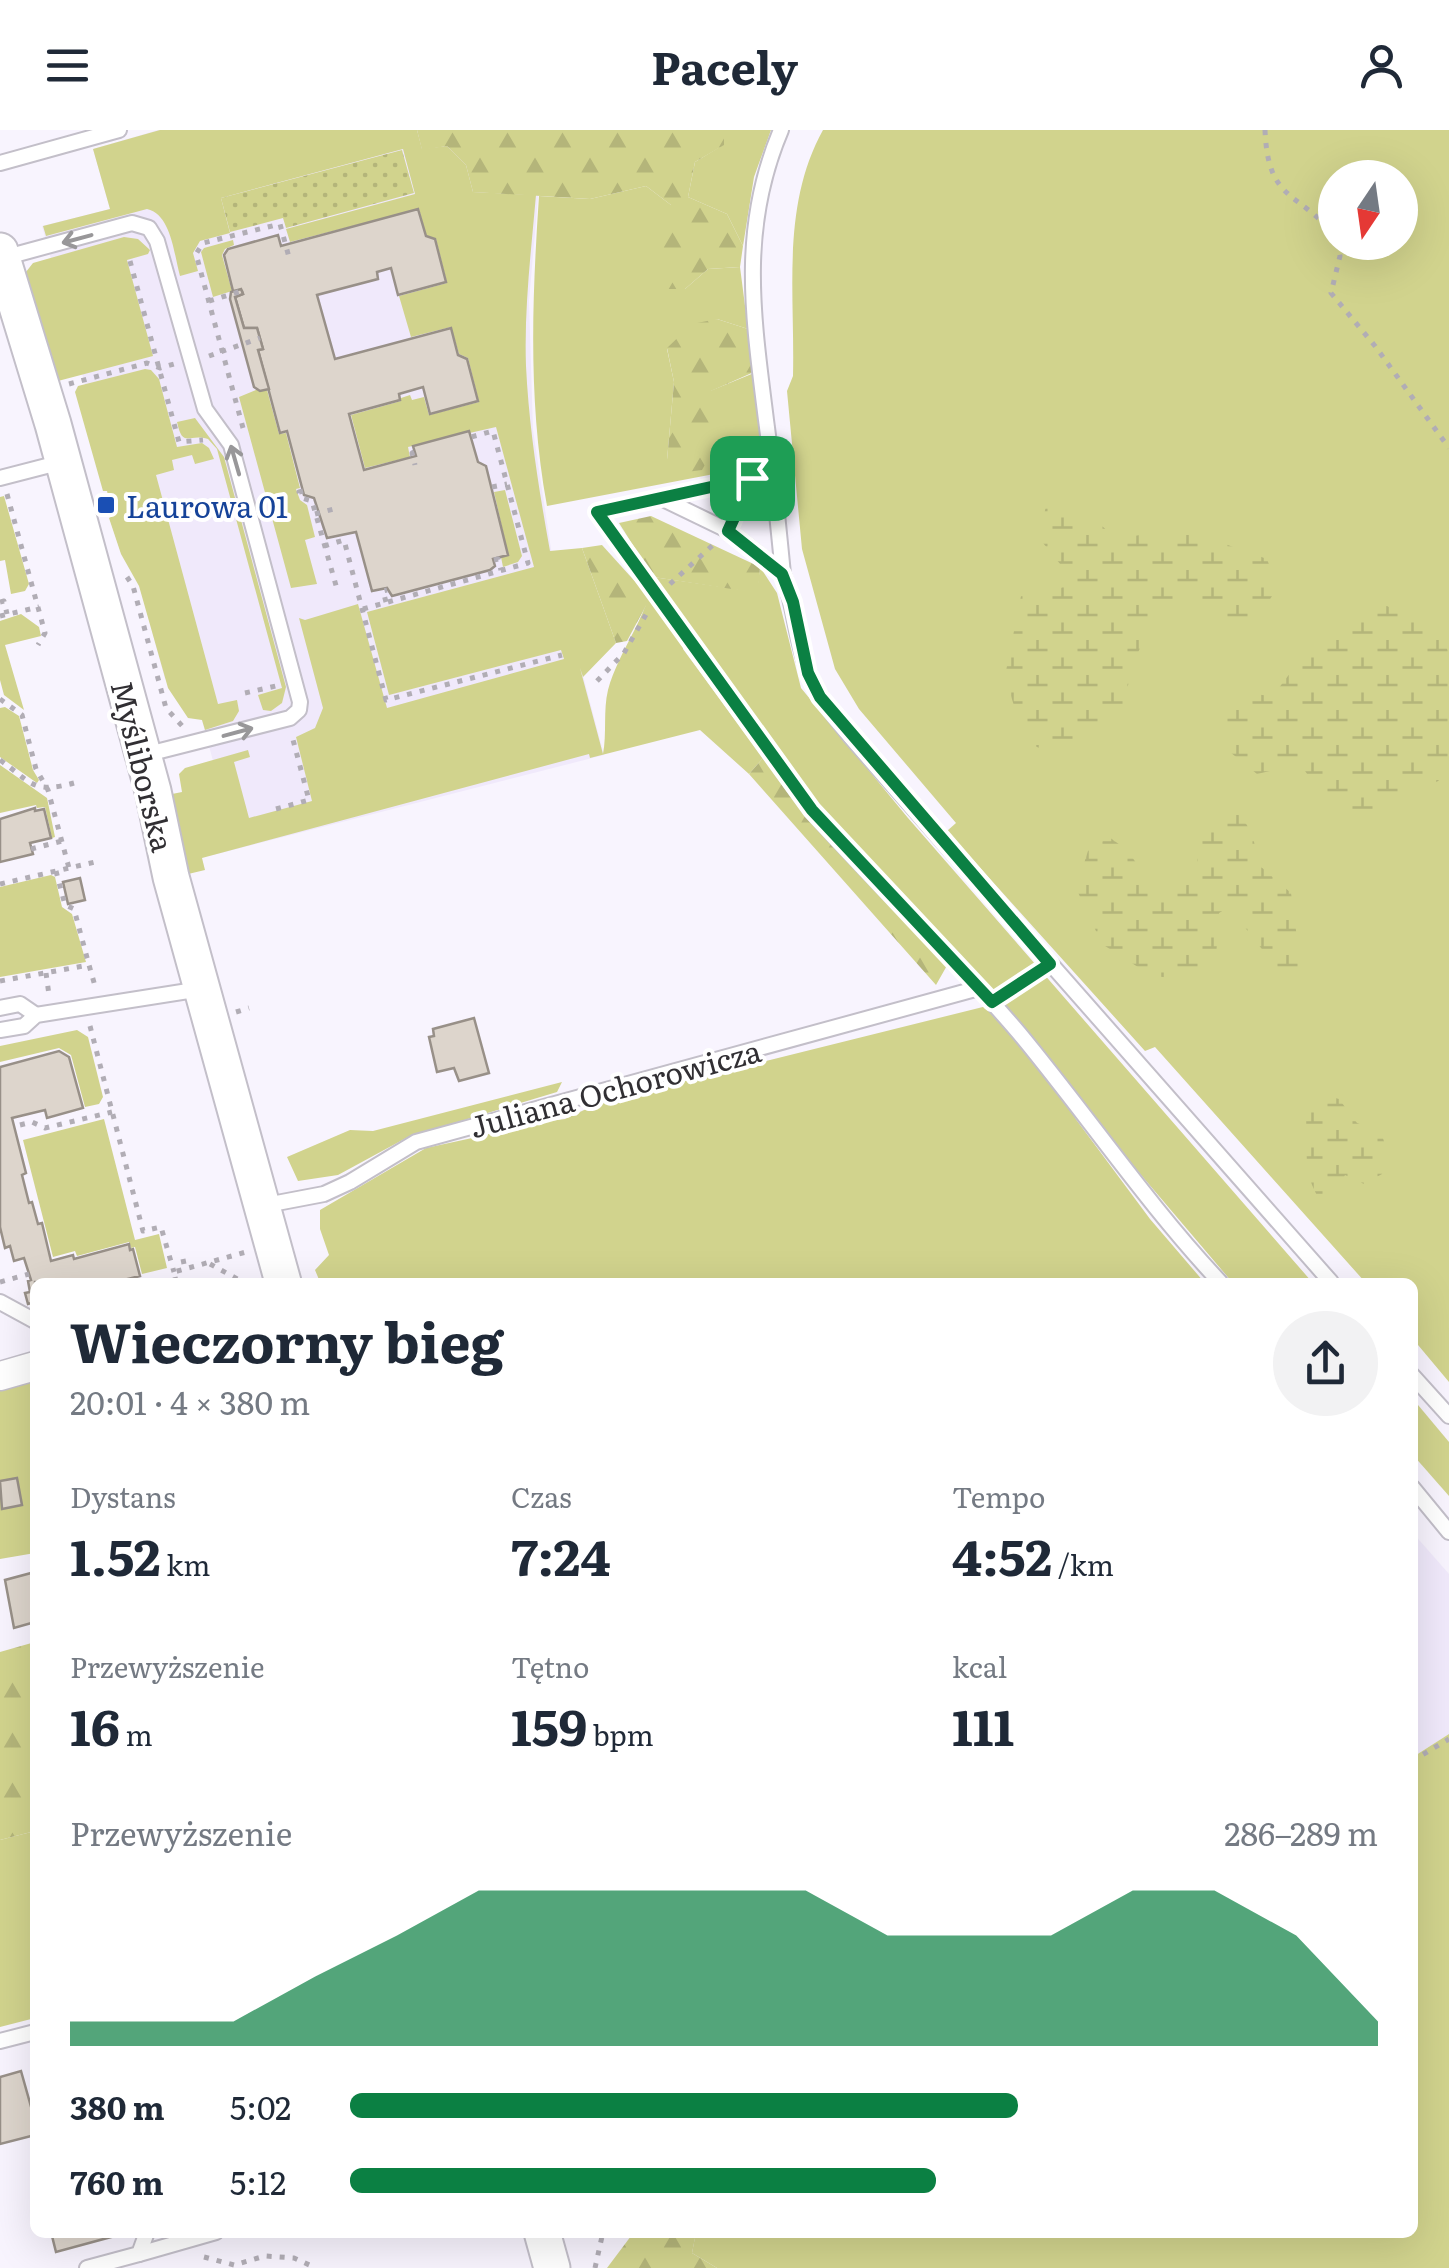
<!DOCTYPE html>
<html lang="pl">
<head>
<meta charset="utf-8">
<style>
  :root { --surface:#fff; --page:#f2f2f3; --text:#1f2937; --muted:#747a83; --accent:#0b8043 }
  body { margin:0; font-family:Literata,serif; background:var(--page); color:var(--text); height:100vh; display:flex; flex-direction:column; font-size:38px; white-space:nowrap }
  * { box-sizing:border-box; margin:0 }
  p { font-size:32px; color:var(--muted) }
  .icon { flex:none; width:55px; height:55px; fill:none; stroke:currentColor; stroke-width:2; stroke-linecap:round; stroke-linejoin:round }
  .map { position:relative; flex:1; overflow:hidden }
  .drawer { position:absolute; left:30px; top:1148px; width:1388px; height:960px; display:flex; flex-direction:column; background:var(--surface); border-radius:15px; box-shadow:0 10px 40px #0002 }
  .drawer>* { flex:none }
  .needle { width:65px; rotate:193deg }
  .tools { position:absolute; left:1318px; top:30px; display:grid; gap:20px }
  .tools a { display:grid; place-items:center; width:100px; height:100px; border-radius:50%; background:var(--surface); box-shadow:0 10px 40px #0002; font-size:50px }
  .pin { position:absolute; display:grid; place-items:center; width:85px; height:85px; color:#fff; margin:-42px; border-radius:20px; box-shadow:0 5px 15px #0006 }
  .round { display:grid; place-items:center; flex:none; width:105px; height:105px; border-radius:52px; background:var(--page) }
  .overview { display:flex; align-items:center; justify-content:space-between; height:170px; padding:0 40px }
  h1 { font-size:55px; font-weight:700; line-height:75px }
  .figures { display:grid; grid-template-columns:repeat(3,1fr); gap:15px; height:170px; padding:10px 40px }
  .figures div { display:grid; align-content:center }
  .figures b { font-size:50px; font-weight:700 }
  .figures small { font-size:28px; font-weight:400 }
  .figures p { font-size:28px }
  .chart { height:280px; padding:20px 40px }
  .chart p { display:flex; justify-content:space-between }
  .chart svg { width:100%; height:180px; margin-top:10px; fill:var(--accent); opacity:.7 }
  ul { padding:0 40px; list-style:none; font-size:32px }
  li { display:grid; grid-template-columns:160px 120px 1fr; align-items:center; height:75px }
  li i { height:25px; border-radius:12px; background:var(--accent) }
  header { display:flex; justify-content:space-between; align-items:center; height:130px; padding:0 40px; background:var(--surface); font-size:45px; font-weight:700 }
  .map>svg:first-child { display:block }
  .built { fill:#f0e9fb }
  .grass { fill:#d1d38d; fill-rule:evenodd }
  .forest { fill:url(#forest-firs) }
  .wetland { fill:url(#wetland-marsh) }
  .park { fill:url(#park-dots) }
  .building { fill:#ddd5cc; stroke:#989088; stroke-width:2.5 }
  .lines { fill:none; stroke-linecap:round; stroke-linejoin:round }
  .service-casing { stroke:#c3bfc9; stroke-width:18 }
  .minor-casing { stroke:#c3bfc9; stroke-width:31 }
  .tertiary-casing { stroke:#c3bfc9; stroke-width:39 }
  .path { stroke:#b1adb5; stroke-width:5; stroke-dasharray:5 8; stroke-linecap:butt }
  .service { stroke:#fff; stroke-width:14 }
  .minor { stroke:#fff; stroke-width:28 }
  .tertiary { stroke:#fff; stroke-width:35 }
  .oneway { stroke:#989799 }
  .route-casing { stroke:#fff; stroke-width:20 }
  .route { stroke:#0b8043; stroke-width:12 }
  .transit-dot { fill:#1a4fb4; stroke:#fff; stroke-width:4 }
  .labels { text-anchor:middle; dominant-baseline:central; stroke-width:8; stroke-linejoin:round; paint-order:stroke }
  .transit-label { font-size:30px; fill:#164399; stroke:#fff; text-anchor:start }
  .street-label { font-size:30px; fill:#312f33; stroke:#fff }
</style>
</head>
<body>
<header><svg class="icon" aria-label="menu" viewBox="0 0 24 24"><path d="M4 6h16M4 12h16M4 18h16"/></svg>Pacely<svg class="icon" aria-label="person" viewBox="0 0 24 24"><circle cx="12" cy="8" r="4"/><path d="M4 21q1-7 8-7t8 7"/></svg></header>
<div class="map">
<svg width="1449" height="2138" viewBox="0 0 1449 2138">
  <defs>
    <pattern id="forest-firs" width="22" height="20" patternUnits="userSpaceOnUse" patternTransform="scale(2.5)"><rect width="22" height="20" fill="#d1d38d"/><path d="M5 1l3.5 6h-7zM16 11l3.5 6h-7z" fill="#b4b57a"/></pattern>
    <pattern id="wetland-marsh" width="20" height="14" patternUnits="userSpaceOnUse" patternTransform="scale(2.5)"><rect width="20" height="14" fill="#d1d38d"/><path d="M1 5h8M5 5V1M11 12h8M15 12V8" fill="none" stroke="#b4b57a"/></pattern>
    <pattern id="park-dots" width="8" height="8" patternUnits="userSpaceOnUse" patternTransform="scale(2.5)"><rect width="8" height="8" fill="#d1d38d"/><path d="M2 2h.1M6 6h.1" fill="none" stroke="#b4b57a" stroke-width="1.8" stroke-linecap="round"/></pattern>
  </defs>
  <rect width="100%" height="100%" fill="#f8f4fe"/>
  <g class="built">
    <path d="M 158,0 L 548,0 L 539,57 L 529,171 L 533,300 L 553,432 L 604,625 L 213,725 L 215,638 L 189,543 L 165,549 L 42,96 L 110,79 L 93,19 Z"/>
    <path d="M 1412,1402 L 1449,1444 L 1449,1604 L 1413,1627 Z"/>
  </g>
  <g class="grass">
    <path d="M 160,0 L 417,0 L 422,19 L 447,16 L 466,35 L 473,62 L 536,65 C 531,122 524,179 526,236 C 529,299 539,360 550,421 L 582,418 L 616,513 L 583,547 L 580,538 L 603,624 C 607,604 603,580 608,560 C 619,520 648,487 653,447 L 757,462 L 760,437 L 777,463 L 801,558 L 908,688 L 1312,1152 L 1232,1152 L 1102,999 L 1075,988 L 1150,1089 L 1204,1152 L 320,1152 L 315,1140 L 329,1125 L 320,1099 L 320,1080 L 426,1018 L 486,1005 L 510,996 L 565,989 L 601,972 L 1003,872 L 833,692 L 776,621 L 684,490 L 683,519 L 763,628 L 749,644 L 700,600 L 590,628 L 589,624 L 202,728 L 205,740 L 184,745 L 172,664 L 182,662 L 179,644 L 185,638 L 248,620 L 250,627 L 234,632 L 249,688 L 312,671 L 296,607 L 315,598 L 323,578 L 299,488 L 305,490 L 358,474 L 387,578 L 564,529 L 561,520 L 389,565 L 367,482 L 534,437 L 496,297 L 408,317 L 410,327 L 365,338 L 351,285 L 401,271 L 401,268 L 410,265 L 412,270 L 424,267 L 429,285 L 479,272 L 468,228 L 459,224 L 451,197 L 411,207 L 399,166 L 447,153 L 436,109 L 426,105 L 419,79 L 290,112 L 286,99 L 415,64 L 403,19 L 221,68 L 230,103 L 200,111 L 193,123 L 198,141 L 180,146 C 174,124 171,84 147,79 L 46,106 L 43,96 L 110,79 L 93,19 Z"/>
    <path d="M 724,0 L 771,0 L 754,47 L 743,116 L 727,84 L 688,67 L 695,32 L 723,15 Z"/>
    <path d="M 823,0 L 1449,0 L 1449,1252 L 1413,1209 L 1412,1152 L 1365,1152 L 1155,917 L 1145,921 L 947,701 L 956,693 L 859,579 L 835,539 L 802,419 L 787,261 L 793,246 C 795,163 781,76 823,0 ZM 1335,48 L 1400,48 L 1400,112 L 1335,112 Z"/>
    <path d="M 646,56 L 671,75 L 685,159 L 708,139 L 740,137 L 748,199 L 717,189 L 667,219 L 674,252 L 667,330 L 710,261 L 754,243 L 762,312 L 735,340 L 547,376 C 528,272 532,170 539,66 L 590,69 Z"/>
    <path d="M 124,107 L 138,109 L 150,120 L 148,124 L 127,130 L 153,226 L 58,251 L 22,147 L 33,133 Z"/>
    <path d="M 233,110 L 234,115 L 225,119 L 222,125 L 232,161 L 213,167 L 201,122 L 204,118 Z"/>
    <path d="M 145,239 L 151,240 L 159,249 L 177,317 L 202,313 L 209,318 L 214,329 L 195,334 L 192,325 L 172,330 L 174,340 L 156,345 L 218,574 L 237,570 L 239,581 L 233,591 L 205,600 L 202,590 L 188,588 L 168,558 L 139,456 L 121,424 L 109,388 L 113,386 L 107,361 L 103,361 L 75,262 L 78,256 Z"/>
    <path d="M 256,260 L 267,260 L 279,304 L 286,303 L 300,358 L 296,359 L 300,370 L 307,375 L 315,407 L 305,410 L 317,454 L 291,458 L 239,267 Z"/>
    <path d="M 195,288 L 224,327 L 286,557 L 282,573 L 271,581 L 263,580 L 258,565 L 282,558 L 217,319 L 208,309 C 188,303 183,319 177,292 Z"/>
    <path d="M 505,360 L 522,426 L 518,432 L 503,437 L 501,427 L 508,424 L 494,362 Z"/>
    <path d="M 4,366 L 29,454 L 25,461 L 11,464 L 5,430 L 0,431 L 0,367 Z"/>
    <path d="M 21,484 L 39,497 L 41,506 L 5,515 L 24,580 L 4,565 L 0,550 L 0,491 Z"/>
    <path d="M 5,577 L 19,586 L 33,640 L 39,650 L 37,653 L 0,627 L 0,578 Z"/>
    <path d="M 0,635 L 47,668 L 55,707 L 52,708 L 45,677 L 37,678 L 36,675 L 0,683 Z"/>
    <path d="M 51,745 L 55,747 L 62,777 L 72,784 L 86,832 L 0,847 L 0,757 Z"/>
    <path d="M 77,900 L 88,907 L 103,967 L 99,974 L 85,977 L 71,925 L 59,918 L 0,932 L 0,916 Z"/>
    <path d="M 562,952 L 557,962 L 408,1007 L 338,1045 L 298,1051 L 287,1027 L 350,1000 L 373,1001 Z"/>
    <path d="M 104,989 L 135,1110 L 159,1104 L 167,1138 L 142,1144 L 135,1117 L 131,1118 L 129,1112 L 77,1126 L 75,1121 L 53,1127 L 23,1010 Z"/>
    <path d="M 35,1243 L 35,1423 L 0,1429 L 0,1252 Z"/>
    <path d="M 1413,1269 L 1449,1312 L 1449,1366 L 1413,1325 Z"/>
    <path d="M 1449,1604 L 1449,2138 L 717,2138 L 692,2123 L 696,2102 L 1412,2102 L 1413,1627 Z"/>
    <path d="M 35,1701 L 35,1888 L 0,1897 L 0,1710 Z"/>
  </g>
  <g class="forest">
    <path d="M 417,0 L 724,0 L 724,15 L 695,32 L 688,67 L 727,84 L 743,116 L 740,137 L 708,139 L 685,159 L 667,159 L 653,107 L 671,75 L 646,56 L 590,69 L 473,62 L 466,35 L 447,16 L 422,20 Z"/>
    <path d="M 717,189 L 748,199 L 754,242 L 711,261 L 732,286 L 702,340 L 686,342 L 667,330 L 674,252 L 667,218 L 692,194 Z"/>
    <path d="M 651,386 L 760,437 L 758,463 L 653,447 L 619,393 Z"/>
    <path d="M 602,415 L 650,468 L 627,511 L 616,513 L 582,418 Z"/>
    <path d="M 763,628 L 802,681 L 949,832 L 936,855 L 749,644 Z"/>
    <path d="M 35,1512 L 35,1701 L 0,1710 L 0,1522 Z"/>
    <path d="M 634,2102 L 696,2103 L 692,2123 L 717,2138 L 607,2138 Z"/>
  </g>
  <g class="wetland">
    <path d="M 1046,376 L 1088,384 L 1117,409 L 1180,398 L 1267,429 L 1277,457 L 1264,480 L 1230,497 L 1185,473 L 1157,481 L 1135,529 L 1119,589 L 1061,627 L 1025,612 L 1005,546 L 1023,456 L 1060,460 L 1069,445 L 1039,408 Z"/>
    <path d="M 1387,476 L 1438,504 L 1449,522 L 1449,644 C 1417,665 1366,695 1330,671 C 1318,664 1309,645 1300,634 L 1257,644 L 1225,618 L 1219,582 L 1233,562 L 1273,566 C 1306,522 1330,487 1387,476 Z"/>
    <path d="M 1237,683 L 1251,700 L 1260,736 L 1291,763 L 1301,838 L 1295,847 L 1279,841 L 1229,777 L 1219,783 L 1216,827 L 1196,850 L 1152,846 L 1102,814 L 1076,758 L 1088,721 L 1109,707 L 1127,720 L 1151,754 L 1179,762 L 1196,746 L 1200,699 L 1212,684 Z"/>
    <path d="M 1321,964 L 1339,969 L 1357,993 L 1381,1002 L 1387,1021 L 1382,1044 L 1364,1054 L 1345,1045 L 1331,1074 L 1319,1070 L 1307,1044 L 1306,977 Z"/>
  </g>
  <path class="park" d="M 402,20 L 414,63 L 286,98 L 283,88 L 230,102 L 221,68 Z"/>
  <g class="building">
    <path d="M 418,79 L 426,106 L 435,109 L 446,152 L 398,165 L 391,138 L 377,142 L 378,149 L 317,165 L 335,229 L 451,198 L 458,225 L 467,229 L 478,271 L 430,284 L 423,257 L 399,264 L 400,270 L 349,284 L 364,340 L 416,326 L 413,316 L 469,301 L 478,332 L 486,336 L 508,425 L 493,429 L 495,436 L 490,440 L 392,466 L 387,458 L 372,461 L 356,402 L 327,408 L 314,368 L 304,365 L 287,301 L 280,303 L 258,220 L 263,219 L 257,198 L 244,198 L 235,167 L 243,164 L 242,161 L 233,161 L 224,125 L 228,119 L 278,105 L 281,116 Z"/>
    <path d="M 241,159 L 243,164 L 235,167 L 244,198 L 257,198 L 263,219 L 258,220 L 269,259 L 260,261 L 254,257 L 230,169 L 231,162 Z"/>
    <path d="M 35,678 L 35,681 L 44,679 L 51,708 L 30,713 L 33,724 L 0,732 L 0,689 Z"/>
    <path d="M 80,748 L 85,770 L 68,774 L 63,752 Z"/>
    <path d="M 474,888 L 489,943 L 459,951 L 454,938 L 437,942 L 429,907 L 434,906 L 433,899 Z"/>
    <path d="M 59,921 L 69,927 L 83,978 L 47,988 L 45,980 L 12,988 L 26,1043 L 22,1045 L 29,1073 L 32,1072 L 38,1094 L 42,1093 L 51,1131 L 73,1125 L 74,1129 L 129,1114 L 130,1120 L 133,1119 L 140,1146 L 128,1149 L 129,1152 L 35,1152 L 35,1172 L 28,1174 L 25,1163 L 30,1162 L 28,1151 L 31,1150 L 24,1128 L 14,1131 L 10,1116 L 5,1118 L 0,1097 L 0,937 Z"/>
    <path d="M 17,1348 L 22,1375 L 2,1379 L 0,1351 Z"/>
    <path d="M 35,1442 L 35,1492 L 14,1498 L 5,1450 Z"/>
    <path d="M 21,1941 L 35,1991 L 35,2005 L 0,2014 L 0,1947 Z"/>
    <path d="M 51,2102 L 110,2102 L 111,2107 L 56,2122 Z"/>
  </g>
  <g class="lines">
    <defs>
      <g id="service">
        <path d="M 781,0 C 739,99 753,186 766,290 C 773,341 778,392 783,444 C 795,477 796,513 810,546 C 819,568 835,587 850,606 L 1331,1152"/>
        <path d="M 0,33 L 119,0"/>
        <path d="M 3,128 L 132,93 L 149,98 L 157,111 L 205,279 L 231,315 L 300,572 L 299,580 L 290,588 L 144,625"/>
        <path d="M 773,343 L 597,382 L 811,680 C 878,756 953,825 1019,903 C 1087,985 1147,1074 1220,1152"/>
        <path d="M 0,348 L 62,332"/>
        <path d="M 663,369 L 729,401 L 783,444"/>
        <path d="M 0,878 L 20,874 L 36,885"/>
        <path d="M 0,900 L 24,896 L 36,885 L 201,859"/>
        <path d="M 261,1076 L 324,1064 L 350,1052 L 416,1012 L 979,858"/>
        <path d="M 0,1172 L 35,1191"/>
        <path d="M 1412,1245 L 1449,1286"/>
        <path d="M 1412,1357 L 1449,1402"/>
        <path d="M 0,1911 L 35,1902"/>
        <path d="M 139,2124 L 216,2102"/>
        <path d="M 87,2138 L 139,2124 L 147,2102"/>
      </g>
      <path id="minor" d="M 0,1246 L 35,1236"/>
      <g id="tertiary">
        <path d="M 0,121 L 53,294 L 153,661 L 171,747 L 283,1152"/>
        <path d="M 542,2102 L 552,2138"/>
      </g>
    </defs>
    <use href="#service" class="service-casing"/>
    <use href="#minor" class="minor-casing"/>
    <use href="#tertiary" class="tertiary-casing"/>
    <g class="path">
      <path d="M 1265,0 C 1268,73 1298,60 1335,106"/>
      <path d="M 1337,112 L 1340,126 L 1331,163 L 1375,216 L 1449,318"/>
      <path d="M 130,131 L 179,312 L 203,310"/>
      <path d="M 209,171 L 242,161"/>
      <path d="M 209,226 L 260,208"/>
      <path d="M 69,254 L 147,233 L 160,238 L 174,234"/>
      <path d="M 243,298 L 196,124 L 203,113 L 280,94 L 290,131"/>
      <path d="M 414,322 L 412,323 L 415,335"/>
      <path d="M 492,357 L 507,354"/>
      <path d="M 303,361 L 299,362 L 302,368 L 312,371 L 337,459"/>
      <path d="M 7,364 L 45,503 L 38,515"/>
      <path d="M 315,384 L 334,379"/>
      <path d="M 324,416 L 344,410 L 386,570 L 562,525"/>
      <path d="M 494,430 L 498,429 L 501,440"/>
      <path d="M 127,447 L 133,456 L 166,578 L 184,598"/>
      <path d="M 670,454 L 714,414"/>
      <path d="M 0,472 L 4,471 L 7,484"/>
      <path d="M 386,472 L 383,461 L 387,460"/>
      <path d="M 363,479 L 528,433 L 493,301 L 471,307"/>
      <path d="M 0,486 L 39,477"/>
      <path d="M 597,551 L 624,523 L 648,481"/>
      <path d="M 245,563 L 276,556"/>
      <path d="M 0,569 L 22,585 L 36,639 L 48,660 L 69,738"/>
      <path d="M 0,630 C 32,653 33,664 74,653"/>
      <path d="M 276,679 L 309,670 L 292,606"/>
      <path d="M 31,719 L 62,711"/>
      <path d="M 56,741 L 65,775 L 74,779 L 89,835"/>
      <path d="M 0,754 L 95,732"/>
      <path d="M 46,843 L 49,865"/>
      <path d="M 0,851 L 89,835 L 95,856"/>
      <path d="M 1006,863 L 1035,844"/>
      <path d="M 236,882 L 249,878"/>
      <path d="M 90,896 L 143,1101 L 161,1097 L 174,1142"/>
      <path d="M 20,995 L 32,992 L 45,998 L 112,982"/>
      <path d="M 183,1129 L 185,1139"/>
      <path d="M 210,1134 L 243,1152"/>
      <path d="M 0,1152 L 29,1144"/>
      <path d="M 130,1152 L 134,1152"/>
      <path d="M 176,1152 L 174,1142 L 246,1122"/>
      <path d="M 1412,1631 L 1449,1609"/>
      <path d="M 204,2127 L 234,2135 L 265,2126 L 294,2128 L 316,2138"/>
      <path d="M 595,2138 L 603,2102"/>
    </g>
    <use href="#service" class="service"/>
    <use href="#minor" class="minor"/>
    <use href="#tertiary" class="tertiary"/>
  </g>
  <defs><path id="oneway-shaft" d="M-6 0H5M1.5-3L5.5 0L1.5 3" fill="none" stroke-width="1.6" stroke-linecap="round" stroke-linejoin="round" transform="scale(2.5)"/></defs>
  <g class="oneway">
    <use href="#oneway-shaft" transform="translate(77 109) rotate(165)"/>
    <use href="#oneway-shaft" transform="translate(235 330) rotate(-106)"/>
    <use href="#oneway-shaft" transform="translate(238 602) rotate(-15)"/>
  </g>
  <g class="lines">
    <defs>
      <path id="route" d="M 752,348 L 728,401 L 782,444 L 793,472 L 808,543 L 820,567 L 1050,834 L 992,872 L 812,680 L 597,382 Z"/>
    </defs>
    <use href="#route" class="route-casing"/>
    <use href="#route" class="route"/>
  </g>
  <rect class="transit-dot" x="96" y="365" width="20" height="20" rx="5"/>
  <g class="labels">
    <g class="transit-label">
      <text x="126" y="375">Laurowa 01</text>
    </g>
    <g class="street-label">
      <text transform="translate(144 636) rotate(76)">Myśliborska</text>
      <text transform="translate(615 957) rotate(-15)">Juliana Ochorowicza</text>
    </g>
  </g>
</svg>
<div class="tools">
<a><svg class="needle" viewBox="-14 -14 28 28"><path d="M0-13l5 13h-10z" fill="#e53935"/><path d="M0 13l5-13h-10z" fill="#747a83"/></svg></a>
</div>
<div class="pin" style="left:752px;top:348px;background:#1e9e55"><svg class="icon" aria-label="arrive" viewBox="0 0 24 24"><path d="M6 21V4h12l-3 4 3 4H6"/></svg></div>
<section class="drawer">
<div class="overview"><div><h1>Wieczorny bieg</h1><p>20:01 · 4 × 380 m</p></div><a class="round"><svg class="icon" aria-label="share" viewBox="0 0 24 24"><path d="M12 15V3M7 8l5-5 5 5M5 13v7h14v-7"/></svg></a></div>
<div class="figures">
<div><p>Dystans</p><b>1.52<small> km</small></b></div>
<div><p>Czas</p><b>7:24</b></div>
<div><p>Tempo</p><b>4:52<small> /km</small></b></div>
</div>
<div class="figures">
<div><p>Przewyższenie</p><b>16<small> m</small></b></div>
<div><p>Tętno</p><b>159<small> bpm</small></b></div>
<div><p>kcal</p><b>111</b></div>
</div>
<div class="chart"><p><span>Przewyższenie</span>286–289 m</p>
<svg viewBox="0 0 160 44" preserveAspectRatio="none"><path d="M0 44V38L10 38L20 38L30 27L40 17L50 6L60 6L70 6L80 6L90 6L100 17L110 17L120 17L130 6L140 6L150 17L160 38V44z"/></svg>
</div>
<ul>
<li><b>380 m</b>5:02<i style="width:65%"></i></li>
<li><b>760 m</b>5:12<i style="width:57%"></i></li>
</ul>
</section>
</div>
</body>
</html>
